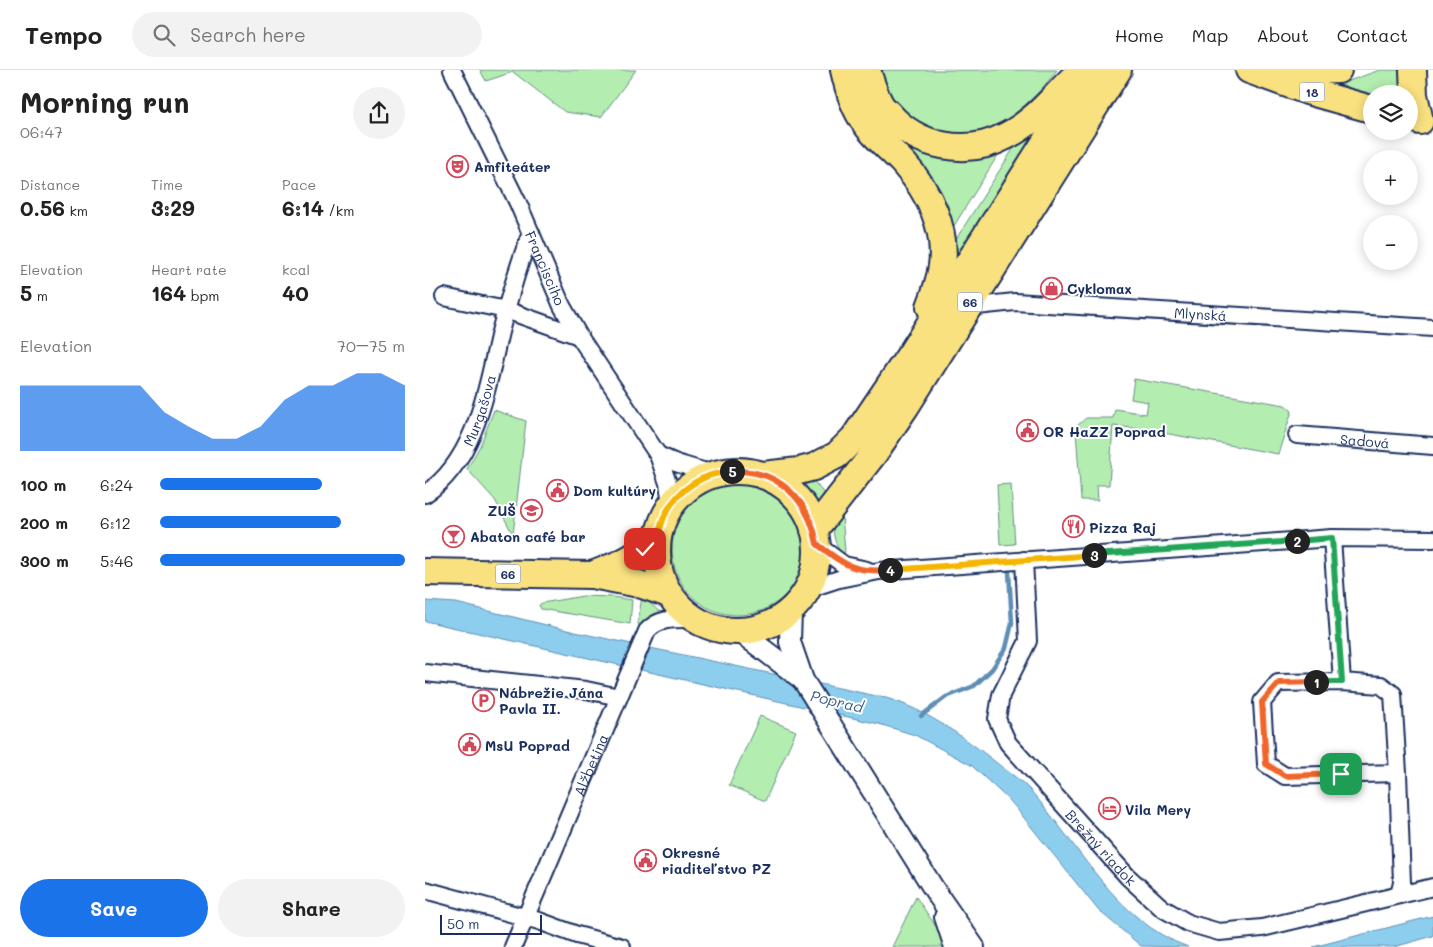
<!DOCTYPE html>
<html lang="en">
<head>
<meta charset="utf-8">
<style>
  :root { --surface:#fff; --page:#f2f2f2; --text:#222; --muted:#767676; --line:#e0e0e0; --accent:#1a73e8 }
  body { margin:0; font-family:Mali,sans-serif; background:var(--page); color:var(--text); height:100vh; display:flex; flex-direction:column; font-size:19px; white-space:nowrap }
  * { box-sizing:border-box; margin:0 }
  p { font-size:16px; color:var(--muted) }
  .icon { flex:none; width:28px; height:28px; fill:none; stroke:currentColor; stroke-width:2; stroke-linecap:round; stroke-linejoin:round }
  .map { position:relative; flex:1; overflow:hidden }
  .details { display:flex; flex-direction:column; background:var(--surface); width:425px }
  .details>* { flex:none }
  .buttons { position:absolute; left:938px; top:15px; display:grid; gap:10px }
  .buttons a { display:grid; place-items:center; width:55px; height:55px; border-radius:50%; background:var(--surface); box-shadow:0 2px 12px #0003; font-size:25px }
  .scale { position:absolute; left:15px; bottom:12px; width:102px; box-sizing:border-box; padding-left:5px; border:2px solid #1b2f5e; border-top:0; font-size:14px; line-height:18px; white-space:nowrap; color:#1b2f5e; -webkit-text-stroke:4px #fff; paint-order:stroke }
  .pin { position:absolute; display:grid; place-items:center; width:42px; height:42px; color:#fff; margin:-21px; border-radius:10px; box-shadow:0 2px 8px #0006 }
  .km { position:absolute; width:25px; height:25px; margin:-12px; border-radius:50%; background:#222; color:#fff; font-size:14px; line-height:25px; text-align:center }
  .round { display:grid; place-items:center; flex:none; width:52px; height:52px; border-radius:26px; background:var(--page) }
  .head { display:flex; align-items:center; justify-content:space-between; height:85px; padding:0 20px }
  h1 { font-size:28px; font-weight:700; line-height:38px }
  .stats { display:grid; grid-template-columns:repeat(3,1fr); gap:8px; height:85px; padding:5px 20px }
  .stats div { display:grid; align-content:center }
  .stats b { font-size:21px; font-weight:700 }
  .stats small { font-size:14px; font-weight:400 }
  .stats p { font-size:14px }
  .chart { height:140px; padding:10px 20px }
  .chart p { display:flex; justify-content:space-between }
  .chart svg { width:100%; height:90px; margin-top:5px; fill:var(--accent); opacity:.7 }
  .action { display:flex; gap:10px; margin-top:auto; padding:10px 20px }
  .action a { flex:1; height:58px; border-radius:30px; background:var(--accent); color:#fff; font-size:20px; font-weight:700; line-height:58px; text-align:center }
  .action a+a { background:var(--page); color:var(--text) }
  ul { padding:0 20px; list-style:none; font-size:16px }
  li { display:grid; grid-template-columns:80px 60px 1fr; align-items:center; height:38px }
  li i { height:12px; border-radius:6px; background:var(--accent) }
  header { display:flex; align-items:center; gap:30px; box-sizing:border-box; height:70px; padding:0 25px; background:var(--surface); border-bottom:1px solid var(--line) }
  header strong { font-size:24px }
  nav { display:flex; gap:28px; margin-inline-start:auto; font-size:18px }
  .search { width:350px; height:45px; background:var(--page); display:flex; align-items:center; gap:12px; box-sizing:border-box; padding:0 18px; border-radius:28px; color:var(--muted); font-size:19px }
  main { display:flex; flex:1; min-height:0 }
  .map>svg:first-child { display:block }
  .green { fill:#b4edb0; stroke:#688e87 }
  .water { fill:#8dceee; stroke:#5f8eb4 }
  .lines { fill:none; stroke-linecap:round; stroke-linejoin:round }
  .stream { stroke:#5f8eb4; stroke-width:4.5 }
  .minor-casing { stroke:#1b2f5e; stroke-width:20 }
  .tertiary-casing { stroke:#1b2f5e; stroke-width:24 }
  .primary-casing { stroke:#1b2f5e; stroke-width:30 }
  .minor { stroke:#fff; stroke-width:16 }
  .tertiary { stroke:#fff; stroke-width:20 }
  .primary { stroke:#fae180; stroke-width:26 }
  .split-1-casing { stroke:#fff; stroke-width:10 }
  .split-2-casing { stroke:#fff; stroke-width:10 }
  .split-3-casing { stroke:#fff; stroke-width:10 }
  .split-4-casing { stroke:#fff; stroke-width:10 }
  .split-5-casing { stroke:#fff; stroke-width:10 }
  .split-6-casing { stroke:#fff; stroke-width:10 }
  .split-1 { stroke:#f0652b; stroke-width:6 }
  .split-2 { stroke:#22a559; stroke-width:6 }
  .split-3 { stroke:#22a559; stroke-width:6 }
  .split-4 { stroke:#f5b400; stroke-width:6 }
  .split-5 { stroke:#f0652b; stroke-width:6 }
  .split-6 { stroke:#f5b400; stroke-width:6 }
  .labels { text-anchor:middle; dominant-baseline:central; stroke-width:4; stroke-linejoin:round; paint-order:stroke }
  .shield { fill:#fff; stroke:#5f6d8e; stroke-width:1 }
  .shield-label { font-size:12px; font-weight:bold; fill:#1b2f5e }
  .poi-label { font-size:14px; font-weight:bold; fill:#1b2f5e; stroke:#fff; text-anchor:start }
  .street-label { font-size:14px; fill:#1b2f5e; stroke:#fff }
  .water-label { font-size:15px; font-style:italic; fill:#3d5f89; stroke:#fff }
</style>
</head>
<body>
<header>
<strong>Tempo</strong>
<div class="search"><svg class="icon" aria-label="search" viewBox="0 0 24 24"><circle cx="10" cy="10" r="6"/><path d="M15 15l6 6"/></svg>Search here</div>
<nav><a>Home</a><a>Map</a><a>About</a><a>Contact</a></nav>
</header>
<main>
<section class="details">
<div class="head"><div><h1>Morning run</h1><p>06:47</p></div><a class="round"><svg class="icon" aria-label="share" viewBox="0 0 24 24"><path d="M12 15V3M7 8l5-5 5 5M5 13v7h14v-7"/></svg></a></div>
<div class="stats">
<div><p>Distance</p><b>0.56<small> km</small></b></div>
<div><p>Time</p><b>3:29</b></div>
<div><p>Pace</p><b>6:14<small> /km</small></b></div>
</div>
<div class="stats">
<div><p>Elevation</p><b>5<small> m</small></b></div>
<div><p>Heart rate</p><b>164<small> bpm</small></b></div>
<div><p>kcal</p><b>40</b></div>
</div>
<div class="chart"><p><span>Elevation</span>70–75 m</p>
<svg viewBox="0 0 160 44" preserveAspectRatio="none"><path d="M0 44V12L10 12L20 12L30 12L40 12L50 12L60 25L70 32L80 38L90 38L100 32L110 19L120 12L130 12L140 6L150 6L160 12V44z"/></svg>
</div>
<ul>
<li><b>100 m</b>6:24<i style="width:66%"></i></li>
<li><b>200 m</b>6:12<i style="width:74%"></i></li>
<li><b>300 m</b>5:46<i style="width:100%"></i></li>
</ul>
<div class="action"><a>Save</a><a>Share</a></div>
</section>
<div class="map">
<svg width="1008" height="877" viewBox="0 0 1008 877">
  <rect width="100%" height="100%" fill="#fff"/>
  <filter id="ink" filterUnits="userSpaceOnUse"><feTurbulence type="fractalNoise" baseFrequency=".02" numOctaves="2"/><feDisplacementMap in="SourceGraphic" scale="10" xChannelSelector="R" yChannelSelector="G"/><feConvolveMatrix kernelMatrix="1 2 1 2 8 2 1 2 1" color-interpolation-filters="sRGB"/></filter>
  <g filter="url(#ink)">
    <g class="green">
      <path d="M 55,0 L 211,0 L 176,47 L 140,42 L 88,2 L 61,11 Z"/>
      <path d="M 451,0 L 632,0 C 613,25 598,39 571,56 L 573,63 L 522,68 L 475,45 Z"/>
      <path d="M 955,0 L 979,0 L 979,24 L 947,24 L 912,15 Z"/>
      <path d="M 623,52 L 523,205 L 526,177 L 590,76 L 603,69 Z"/>
      <path d="M 486,78 L 510,85 L 547,90 L 573,85 L 527,159 L 506,107 L 487,86 Z"/>
      <path d="M 709,309 L 860,335 L 867,341 L 853,384 L 717,359 L 688,356 L 684,415 L 672,415 L 673,430 L 656,430 L 651,361 L 653,355 L 661,348 L 688,348 L 690,339 L 721,344 L 723,332 L 706,329 Z"/>
      <path d="M 69,340 L 101,351 L 88,465 L 70,430 L 42,399 L 55,376 Z"/>
      <path d="M 386,408 L 402,427 L 393,440 L 387,428 L 367,410 Z"/>
      <circle cx="313" cy="479" r="66"/>
      <path d="M 586,414 L 590,474 L 575,475 L 572,415 Z"/>
      <path d="M 417,445 L 420,481 L 418,485 C 409,474 408,465 408,451 Z"/>
      <path d="M 158,526 L 188,527 L 207,530 L 205,554 L 116,539 L 114,535 L 117,533 Z"/>
      <path d="M 217,526 L 236,543 L 215,558 L 213,553 Z"/>
      <path d="M 335,646 L 371,661 L 340,731 L 304,715 Z"/>
      <path d="M 491,827 L 512,858 L 519,877 L 467,877 Z"/>
    </g>
    <g class="water">
      <path d="M 0,531 L 31,533 L 150,562 L 461,628 C 501,639 546,672 578,698 C 586,704 597,711 604,719 C 654,774 690,851 763,877 L 716,876 L 673,840 L 587,733 L 546,695 L 490,665 L 454,654 L 0,551 Z"/>
      <path d="M 1008,846 L 1008,866 L 969,877 L 888,877 Z"/>
    </g>
    <g class="lines">
      <path class="stream" d="M 496,646 L 521,627 L 549,616 L 567,599 L 581,578 L 587,553 L 584,502"/>
      <defs>
        <g id="minor">
          <path id="s1" d="M 27,0 L 93,133 L 137,236 L 154,266 L 233,385 L 243,413 L 246,434"/>
          <path d="M 19,227 L 81,240 L 154,266"/>
          <path id="s2" d="M 542,237 L 590,232 L 1008,258"/>
          <path id="s3" d="M 872,365 L 1008,376"/>
          <path d="M 233,385 L 251,393 L 288,404"/>
          <path id="s4" d="M 0,424 C 51,391 62,317 75,262 C 84,229 93,194 106,163"/>
          <path d="M 907,468 L 917,612 L 853,613 L 837,632 L 841,694 L 860,706 L 973,703 L 968,624 L 956,615 L 917,612"/>
          <path d="M 392,475 L 419,495 L 442,500"/>
          <path id="s5" d="M 599,490 L 603,571 L 576,625 L 572,649 L 583,673 L 703,807 L 737,838 L 763,853 L 794,862 L 837,858 L 1008,817"/>
          <path d="M 383,519 L 414,509 L 454,501 L 907,468 L 1008,469"/>
          <path d="M 0,603 L 161,620 L 194,627"/>
          <path d="M 973,703 L 977,813 L 974,825"/>
          <path d="M 0,820 L 114,851 L 152,865 L 197,877"/>
          <path id="s6" d="M 88,877 L 222,561 C 234,547 252,549 269,549"/>
        </g>
        <g id="tertiary">
          <path d="M 366,541 L 365,572 L 378,610 L 512,824 L 549,877"/>
          <path d="M 315,562 L 377,609"/>
          <path d="M 520,847 L 530,877"/>
        </g>
        <g id="primary">
          <path d="M 419,0 C 423,18 429,38 440,53 C 451,69 468,81 480,95 C 504,122 522,159 517,196 C 515,210 510,224 505,237"/>
          <path d="M 442,0 C 445,10 449,23 454,32 C 456,37 460,40 464,44 C 492,77 542,87 581,66 C 608,53 626,30 647,9"/>
          <path d="M 824,0 L 882,21 L 946,39"/>
          <path d="M 988,0 L 989,25 L 995,51"/>
          <path d="M 845,2 L 913,0"/>
          <circle cx="312" cy="481" r="80"/>
          <path d="M 338,405 L 374,401 L 389,397 L 412,385 L 429,368 L 487,282 L 666,0"/>
          <path d="M 389,460 L 450,382 L 481,336 L 693,0"/>
          <path d="M 0,502 L 167,505 L 214,514 L 244,524"/>
          <path d="M 167,505 C 197,493 210,490 233,465"/>
        </g>
      </defs>
      <use href="#minor" class="minor-casing"/>
      <use href="#tertiary" class="tertiary-casing"/>
      <use href="#primary" class="primary-casing"/>
      <use href="#minor" class="minor"/>
      <use href="#tertiary" class="tertiary"/>
      <use href="#primary" class="primary"/>
    </g>
  </g>
  <g class="lines" filter="url(#ink)">
    <defs>
      <path id="split-1" d="M 891,612 L 854,613 L 837,632 L 841,694 L 860,706 L 916,704"/>
      <path id="split-2" d="M 872,471 L 907,468 L 917,612 L 891,612"/>
      <path id="split-3" d="M 669,485 L 872,471"/>
      <path id="split-4" d="M 465,500 L 669,485"/>
      <path id="split-5" d="M 307,401 C 354,399 384,430 392,474 C 419,495 429,503 465,500"/>
      <path id="split-6" d="M 220,479 C 224,475 230,470 233,465 C 236,458 237,450 241,443 C 254,418 279,403 307,401"/>
    </defs>
    <use href="#split-1" class="split-1-casing"/>
    <use href="#split-2" class="split-2-casing"/>
    <use href="#split-3" class="split-3-casing"/>
    <use href="#split-4" class="split-4-casing"/>
    <use href="#split-5" class="split-5-casing"/>
    <use href="#split-6" class="split-6-casing"/>
    <use href="#split-1" class="split-1"/>
    <use href="#split-2" class="split-2"/>
    <use href="#split-3" class="split-3"/>
    <use href="#split-4" class="split-4"/>
    <use href="#split-5" class="split-5"/>
    <use href="#split-6" class="split-6"/>
  </g>
  <defs>
    <symbol id="theatre-ring" viewBox="-11 -11 22 22"><circle r="9.5" fill="#fff" stroke="#d1495b" stroke-width="1.5"/><path d="M-5-5.5Q0-4 5-5.5V0Q5 5 0 6Q-5 5-5 0ZM-3.3-2.5H-1v1.5H-3.3ZM1-2.5H3.3v1.5H1ZM-2.8 1Q0 5.5 2.8 1Z" fill="#d1495b"/></symbol>
    <symbol id="shop-ring" viewBox="-11 -11 22 22"><circle r="9.5" fill="#fff" stroke="#d1495b" stroke-width="1.5"/><path d="M-5-2.5h2.3a2.7 3.5 0 0 1 5.4 0H5L5.5 6h-11ZM-1.5-2.5h3a1.5 2.3 0 0 0-3 0Z" fill="#d1495b"/></symbol>
    <symbol id="civic-ring" viewBox="-11 -11 22 22"><circle r="9.5" fill="#fff" stroke="#d1495b" stroke-width="1.5"/><path d="M-.6-6.5H3V-4.5H.6V-3L4-1V1h2V6H-6V1h2V-1L-.6-3ZM-1.2 2.5V6h2.4V2.5Z" fill="#d1495b"/></symbol>
    <symbol id="school-ring" viewBox="-11 -11 22 22"><circle r="9.5" fill="#fff" stroke="#d1495b" stroke-width="1.5"/><path d="M0-5L7-2L0 1L-7-2ZM-4 1L0 2.5L4 1V4Q0 6-4 4Z" fill="#d1495b"/></symbol>
    <symbol id="restaurant-ring" viewBox="-11 -11 22 22"><circle r="9.5" fill="#fff" stroke="#d1495b" stroke-width="1.5"/><path d="M-5-6h1v4h1v-4h1v4h1v-4h1v5L-1.5 .5V6h-2V.5L-5-1ZM5-6V6H3V1.5H1.5Q1.5-4 5-6Z" fill="#d1495b"/></symbol>
    <symbol id="bar-ring" viewBox="-11 -11 22 22"><circle r="9.5" fill="#fff" stroke="#d1495b" stroke-width="1.5"/><path d="M-6-5H6L.8 .8V4.5H3.5V6h-7V4.5H-.8V.8Z" fill="#d1495b"/></symbol>
    <symbol id="parking-ring" viewBox="-11 -11 22 22"><circle r="9.5" fill="#fff" stroke="#d1495b" stroke-width="1.5"/><path d="M-3.5-5.5H1a3.5 3.5 0 0 1 0 7H-1V5.5H-3.5ZM-1-3.4V-.6H.8a1.4 1.4 0 0 0 0-2.8Z" fill="#d1495b"/></symbol>
    <symbol id="hotel-ring" viewBox="-11 -11 22 22"><circle r="9.5" fill="#fff" stroke="#d1495b" stroke-width="1.5"/><path d="M-6-4.5h1.5V1H6V5H4.5V3h-9V5H-6ZM-4 0a1.8 1.8 0 1 1 3.6 0ZM.5 0V-2.5h3Q6-2.5 6 0Z" fill="#d1495b"/></symbol>
  </defs>
  <g fill-rule="evenodd">
    <use href="#theatre-ring" x="20" y="84" width="25" height="25"/>
    <use href="#shop-ring" x="614" y="206" width="25" height="25"/>
    <use href="#civic-ring" x="590" y="348" width="25" height="25"/>
    <use href="#civic-ring" x="120" y="408" width="25" height="25"/>
    <use href="#school-ring" x="94" y="428" width="25" height="25"/>
    <use href="#restaurant-ring" x="636" y="444" width="25" height="25"/>
    <use href="#bar-ring" x="16" y="454" width="25" height="25"/>
    <use href="#parking-ring" x="46" y="618" width="25" height="25"/>
    <use href="#civic-ring" x="32" y="662" width="25" height="25"/>
    <use href="#hotel-ring" x="672" y="726" width="25" height="25"/>
    <use href="#civic-ring" x="208" y="778" width="25" height="25"/>
  </g>
  <g class="labels">
    <g class="shield">
      <rect x="874.5" y="12.5" width="25" height="19" rx="4"/>
      <rect x="532.5" y="222.5" width="25" height="19" rx="4"/>
      <rect x="70.5" y="494.5" width="25" height="19" rx="4"/>
    </g>
    <g class="shield-label">
      <text x="887" y="22">18</text>
      <text x="545" y="232">66</text>
      <text x="83" y="504">66</text>
    </g>
    <g class="poi-label">
      <text x="49" y="96">Amfiteáter</text>
      <text x="642" y="218">Cyklomax</text>
      <text x="618" y="361">OR HaZZ Poprad</text>
      <text x="148" y="420">Dom kultúry</text>
      <text x="91" y="440" text-anchor="end">ZUŠ</text>
      <text x="664" y="457">Pizza Raj</text>
      <text x="45" y="466">Abaton café bar</text>
      <text x="74" y="622">Nábrežie Jána<tspan x="74" dy="16">Pavla II.</tspan></text>
      <text x="60" y="675">MsU Poprad</text>
      <text x="700" y="739">Vila Mery</text>
      <text x="237" y="782">Okresné<tspan x="237" dy="16">riaditeľstvo PZ</tspan></text>
    </g>
    <g class="street-label">
      <text stroke="none"><textPath href="#s1" startOffset="219">Francisciho</textPath></text>
      <text stroke="none"><textPath href="#s2" startOffset="234">Mlynská</textPath></text>
      <text stroke="none"><textPath href="#s4" startOffset="102">Murgašova</textPath></text>
      <text stroke="none"><textPath href="#s3" startOffset="68">Sadová</textPath></text>
      <text stroke="none"><textPath href="#s6" startOffset="198">Alžbetina</textPath></text>
      <text stroke="none"><textPath href="#s5" startOffset="332">Brežný riadok</textPath></text>
    </g>
    <g class="water-label">
      <text transform="translate(412 631) rotate(13)">Poprad</text>
    </g>
  </g>
</svg>
<div class="buttons">
<a><svg class="icon" aria-label="layers" viewBox="0 0 24 24"><path d="M12 4l9 5-9 5-9-5zM3 14l9 5 9-5"/></svg></a>
<a>+</a>
<a>−</a>
</div>
<div class="scale">50 m</div>
<div class="pin" style="left:916px;top:704px;background:#1e9e55"><svg class="icon" aria-label="arrive" viewBox="0 0 24 24"><path d="M6 21V4h12l-3 4 3 4H6"/></svg></div>
<div class="pin" style="left:220px;top:479px;background:#d93025"><svg class="icon" aria-label="check" viewBox="0 0 24 24"><path d="M5 12l5 5 9-10"/></svg></div>
<b class="km" style="left:891px;top:612px">1</b>
<b class="km" style="left:872px;top:471px">2</b>
<b class="km" style="left:669px;top:485px">3</b>
<b class="km" style="left:465px;top:500px">4</b>
<b class="km" style="left:307px;top:401px">5</b>
</div>
</main>
</body>
</html>
